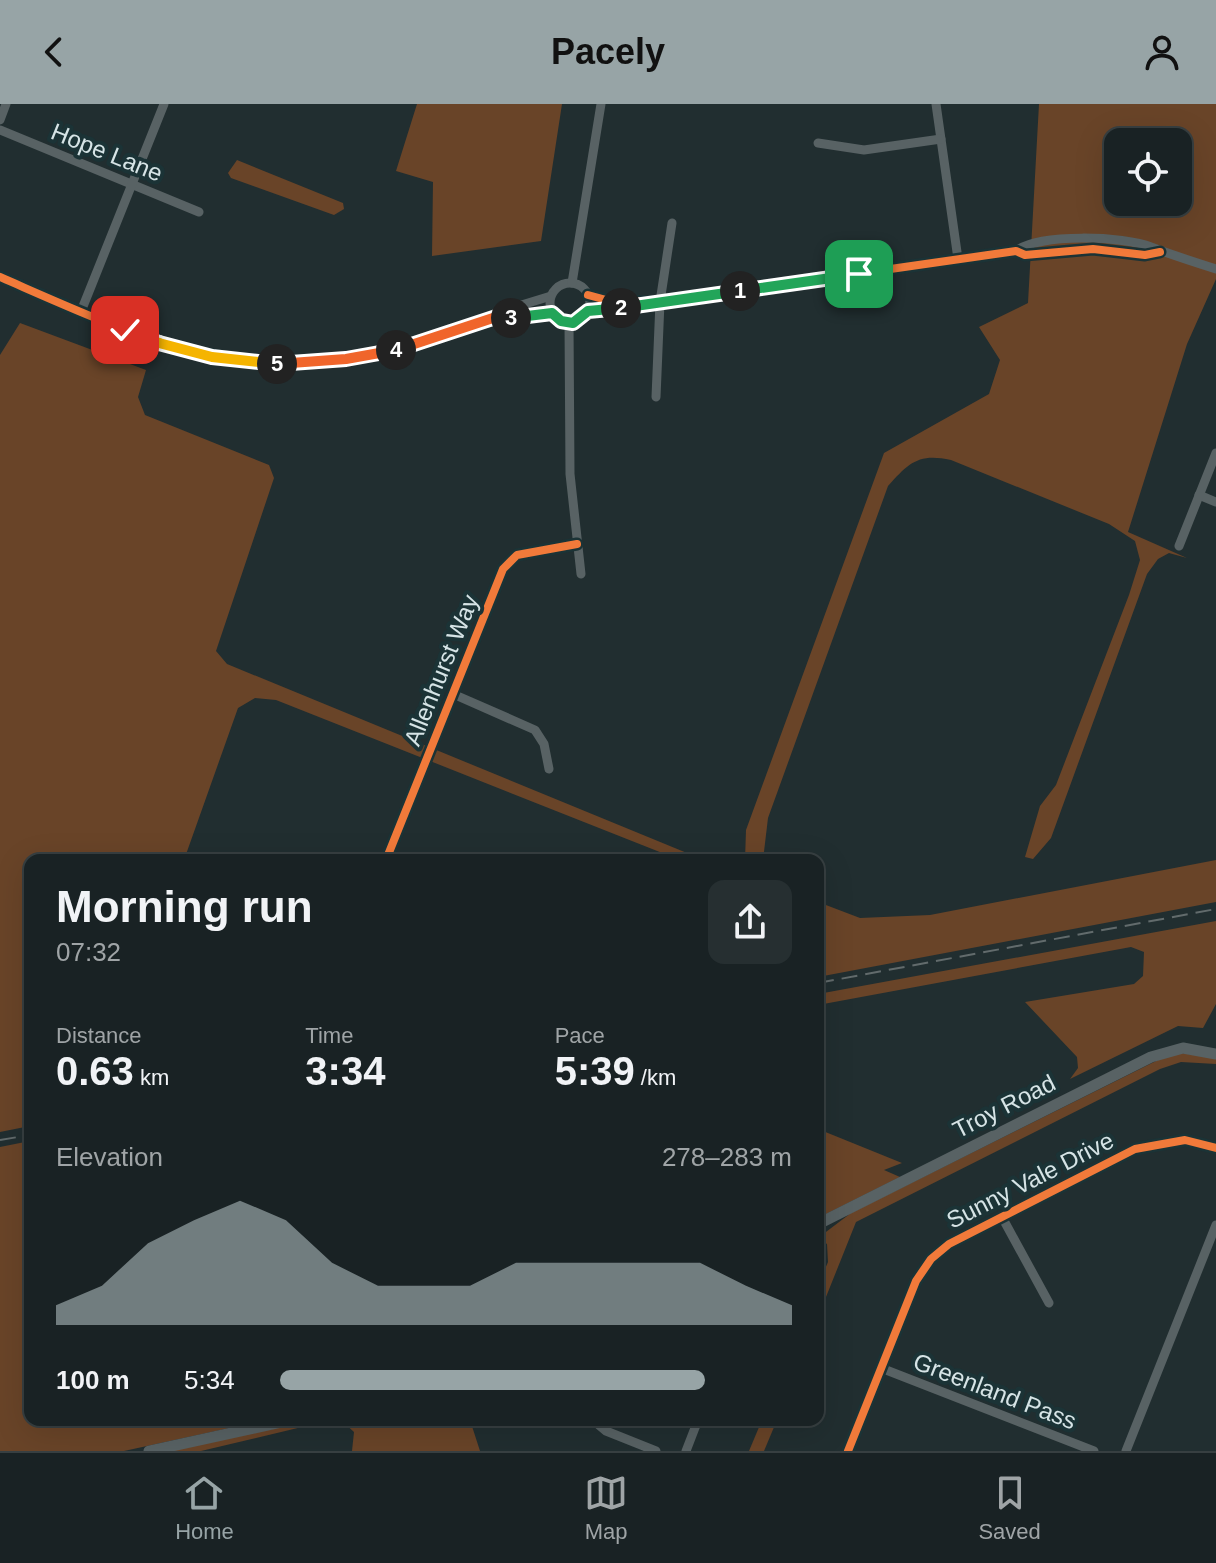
<!DOCTYPE html>
<html lang="en">
<head>
<meta charset="utf-8">
<style>
  :root { --surface:#192224; --page:#262f31; --text:#f1f3f6; --muted:#9fa4a6; --line:#373f41; --accent:#97a4a6 }
  body { margin:0; font-family:Arial,sans-serif; background:var(--page); color:var(--text); height:100vh; display:flex; flex-direction:column; font-size:30px; white-space:nowrap }
  * { box-sizing:border-box; margin:0 }
  p { font-size:26px; color:var(--muted) }
  .icon { flex:none; width:44px; height:44px; fill:none; stroke:currentColor; stroke-width:2; stroke-linecap:round; stroke-linejoin:round }
  .map { position:relative; flex:1; overflow:hidden }
  .panel { position:absolute; left:24px; top:750px; width:800px; height:572px; display:flex; flex-direction:column; background:var(--surface); border-radius:16px; box-shadow:0 8px 32px #0002,0 0 0 2px var(--line) }
  .panel>* { flex:none }
  .tools { position:absolute; left:1104px; top:24px; display:grid; gap:16px }
  .tools a { display:grid; place-items:center; width:88px; height:88px; border-radius:16px; background:var(--surface); box-shadow:0 8px 32px #0002,0 0 0 2px var(--line); font-size:40px }
  .pin { position:absolute; display:grid; place-items:center; width:68px; height:68px; color:#fff; margin:-34px; border-radius:16px; box-shadow:0 4px 12px #0006 }
  .km { position:absolute; width:40px; height:40px; margin:-20px; border-radius:50%; background:#222; color:#fff; font-size:22px; line-height:40px; text-align:center }
  .round { display:grid; place-items:center; flex:none; width:84px; height:84px; border-radius:16px; background:var(--page) }
  .summary { display:flex; align-items:center; justify-content:space-between; height:136px; padding:0 32px }
  h1 { font-size:44px; font-weight:800; line-height:60px }
  .figures { display:grid; grid-template-columns:repeat(3,1fr); gap:12px; height:136px; padding:8px 32px }
  .figures div { display:grid; align-content:center }
  .figures b { font-size:40px; font-weight:800 }
  .figures small { font-size:22px; font-weight:400 }
  .figures p { font-size:22px }
  .chart { height:224px; padding:16px 32px }
  .chart p { display:flex; justify-content:space-between }
  .chart svg { width:100%; height:144px; margin-top:8px; fill:var(--accent); opacity:.7 }
  ul { padding:0 32px; list-style:none; font-size:26px }
  li { display:grid; grid-template-columns:128px 96px 1fr; align-items:center; height:60px }
  li i { height:20px; border-radius:10px; background:var(--accent) }
  header { display:flex; justify-content:space-between; align-items:center; height:104px; padding:0 32px; background:var(--accent); color:#111; font-size:36px; font-weight:800 }
  .menu { display:flex; justify-content:space-around; align-items:center; height:112px; border-top:2px solid var(--line); background:var(--surface); font-size:22px; color:var(--muted) }
  .menu a { display:grid; justify-items:center; gap:4px }
  .menu .active { color:var(--accent) }
  .map>svg:first-child { display:block }
  .green { fill:#694428; fill-rule:evenodd }
  .lines { fill:none; stroke-linecap:round; stroke-linejoin:round }
  .minor { stroke:#586264; stroke-width:9 }
  .tertiary { stroke:#586264; stroke-width:11 }
  .rail { stroke:#626b6c; stroke-width:2; stroke-dasharray:16 8; stroke-linecap:butt }
  .cycleway-casing { stroke:#1b3336; stroke-width:13 }
  .cycleway { stroke:#f17a3a; stroke-width:8 }
  .split-1-casing { stroke:#fff; stroke-width:16 }
  .split-2-casing { stroke:#fff; stroke-width:16 }
  .split-3-casing { stroke:#fff; stroke-width:16 }
  .split-4-casing { stroke:#fff; stroke-width:16 }
  .split-5-casing { stroke:#fff; stroke-width:16 }
  .split-6-casing { stroke:#fff; stroke-width:16 }
  .split-7-casing { stroke:#fff; stroke-width:16 }
  .split-1 { stroke:#22a559; stroke-width:10 }
  .split-2 { stroke:#22a559; stroke-width:10 }
  .split-3 { stroke:#22a559; stroke-width:10 }
  .split-4 { stroke:#f0652b; stroke-width:10 }
  .split-5 { stroke:#f0652b; stroke-width:10 }
  .split-6 { stroke:#f5b400; stroke-width:10 }
  .split-7 { stroke:#f5b400; stroke-width:10 }
  .labels { text-anchor:middle; dominant-baseline:central; stroke-width:8; stroke-linejoin:round; paint-order:stroke }
  .street-label { font-size:24px; fill:#d6e4e6; stroke:#1b3336 }
</style>
</head>
<body>
<header><svg class="icon" aria-label="back" viewBox="0 0 24 24"><path d="M15 5l-7 7 7 7"/></svg>Pacely<svg class="icon" aria-label="person" viewBox="0 0 24 24"><circle cx="12" cy="8" r="4"/><path d="M4 21q1-7 8-7t8 7"/></svg></header>
<div class="map">
<svg width="1216" height="1347" viewBox="0 0 1216 1347">
  <rect width="100%" height="100%" fill="#212e30"/>
  <g class="green">
    <path d="M 417,0 L 562,0 L 541,137 L 432,152 L 433,78 L 396,67 Z"/>
    <path d="M 1039,0 L 1216,0 L 1216,175 L 1187,240 L 1128,428 L 1187,454 L 1169,449 L 1158,455 L 1147,470 L 1051,734 L 1033,755 L 1025,753 L 1040,702 L 1056,681 L 1129,491 L 1140,456 L 1135,437 L 1109,420 L 951,356 C 918,349 909,359 888,382 L 768,714 L 763,756 L 745,756 L 746,726 L 884,349 L 989,290 L 1000,256 L 979,223 L 1028,199 ZM 1118,38 L 1178,38 L 1178,98 L 1118,98 Z"/>
    <path d="M 237,56 L 343,99 L 344,105 L 334,111 L 231,74 L 228,69 Z"/>
    <path d="M 20,219 L 146,266 L 138,293 L 145,311 L 269,361 L 274,374 L 216,547 L 227,560 L 704,756 L 680,756 L 276,596 L 255,594 L 238,604 L 184,756 L 30,756 L 30,1022 L 0,1028 L 0,251 Z"/>
    <path d="M 1216,756 L 1216,798 L 818,873 L 818,798 L 860,814 L 930,811 Z"/>
    <path d="M 1216,817 L 1216,900 L 1203,924 L 1178,922 L 1070,975 L 1078,964 L 1077,953 L 1025,898 L 1134,880 L 1143,872 L 1144,848 L 1131,843 L 818,901 L 818,890 Z"/>
    <path d="M 1181,949 L 1216,954 L 1216,960 L 1181,958 L 1160,965 L 856,1118 L 818,1213 L 818,1181 L 828,1158 L 827,1140 L 818,1134 L 851,1109 L 1162,954 Z"/>
    <path d="M 818,1025 L 902,1059 L 884,1066 L 900,1073 L 818,1114 Z"/>
    <path d="M 30,1037 L 30,1316 L 266,1316 L 124,1347 L 0,1347 L 0,1043 Z"/>
    <path d="M 313,1316 L 470,1316 L 480,1347 L 352,1347 L 354,1328 L 343,1318 L 327,1317 L 201,1347 L 171,1347 Z"/>
    <path d="M 762,1316 L 777,1316 L 764,1347 L 749,1347 Z"/>
  </g>
  <g class="lines">
    <g class="minor">
      <path d="M 936,0 L 958,155"/>
      <path d="M 0,16 L 6,0"/>
      <path d="M 0,26 L 199,108"/>
      <path d="M 818,39 L 864,46 L 941,35"/>
      <path d="M 1016,147 C 1038,129 1125,132 1151,143 C 1172,151 1194,158 1216,165"/>
      <path d="M 0,173 C 140,234 231,280 388,248 C 426,240 463,224 499,212"/>
      <circle cx="570" cy="199" r="20"/>
      <path d="M 572,179 L 601,0"/>
      <path d="M 588,191 L 610,197 L 660,198 L 1016,147 L 1025,151 L 1093,145 L 1145,151 L 1160,148"/>
      <path d="M 551,192 L 505,206 L 499,212 L 552,209"/>
      <path d="M 82,205 L 164,0"/>
      <path d="M 588,207 L 629,204 L 641,199"/>
      <path d="M 569,219 L 570,370 L 581,470"/>
      <path d="M 656,293 L 660,198 L 672,119"/>
      <path d="M 1199,391 L 1216,398"/>
      <path d="M 1179,442 L 1216,349"/>
      <path d="M 453,590 L 535,626 L 544,640 L 549,665"/>
      <path d="M 386,756 L 503,465 L 517,451 L 577,440"/>
      <path d="M 1002,1113 L 1049,1199"/>
      <path d="M 881,1264 L 1094,1347"/>
      <path d="M 593,1316 L 606,1327 L 656,1347"/>
      <path d="M 686,1347 L 698,1316"/>
      <path d="M 848,1347 L 916,1177 L 931,1155 L 949,1140 L 1135,1045 L 1185,1036 L 1216,1044"/>
      <path d="M 1126,1347 L 1216,1121"/>
    </g>
    <g class="tertiary">
      <path d="M 818,1120 L 1151,953 L 1183,944 L 1216,950"/>
      <path d="M 149,1347 L 291,1316"/>
    </g>
    <g class="rail">
      <path d="M 818,879 L 1216,805"/>
      <path d="M 0,1036 L 30,1031"/>
    </g>
    <defs>
      <g id="cycleway">
        <path d="M 0,173 C 140,234 231,280 388,248 C 426,240 463,224 499,212"/>
        <path d="M 588,191 L 610,197 L 660,198 L 1016,147 L 1025,151 L 1093,145 L 1145,151 L 1160,148"/>
        <path d="M 386,756 L 503,465 L 517,451 L 577,440"/>
        <path d="M 848,1347 L 916,1177 L 931,1155 L 949,1140 L 1135,1045 L 1185,1036 L 1216,1044"/>
      </g>
    </defs>
    <use href="#cycleway" class="cycleway-casing"/>
    <use href="#cycleway" class="cycleway"/>
  </g>
  <g class="lines">
    <defs>
      <path id="split-1" d="M 740,187 L 859,170"/>
      <path id="split-2" d="M 621,204 L 740,187"/>
      <path id="split-3" d="M 511,214 L 552,209 L 561,217 L 573,219 L 588,207 L 621,204"/>
      <path id="split-4" d="M 396,246 L 499,212 L 511,214"/>
      <path id="split-5" d="M 277,260 L 346,255 L 396,246"/>
      <path id="split-6" d="M 159,239 L 212,253 L 277,260"/>
      <path id="split-7" d="M 125,226 L 159,239"/>
    </defs>
    <use href="#split-1" class="split-1-casing"/>
    <use href="#split-2" class="split-2-casing"/>
    <use href="#split-3" class="split-3-casing"/>
    <use href="#split-4" class="split-4-casing"/>
    <use href="#split-5" class="split-5-casing"/>
    <use href="#split-6" class="split-6-casing"/>
    <use href="#split-7" class="split-7-casing"/>
    <use href="#split-1" class="split-1"/>
    <use href="#split-2" class="split-2"/>
    <use href="#split-3" class="split-3"/>
    <use href="#split-4" class="split-4"/>
    <use href="#split-5" class="split-5"/>
    <use href="#split-6" class="split-6"/>
    <use href="#split-7" class="split-7"/>
  </g>
  <g class="labels">
    <g class="street-label">
      <text transform="translate(107 48) rotate(22)">Hope Lane</text>
      <text transform="translate(441 566) rotate(-68)">Allenhurst Way</text>
      <text transform="translate(1004 1002) rotate(-27)">Troy Road</text>
      <text transform="translate(1030 1076) rotate(-27)">Sunny Vale Drive</text>
      <text transform="translate(995 1287) rotate(21)">Greenland Pass</text>
    </g>
  </g>
</svg>
<div class="tools">
<a><svg class="icon" aria-label="locate" viewBox="0 0 24 24"><circle cx="12" cy="12" r="6"/><path d="M12 2v4M12 18v4M2 12h4M18 12h4"/></svg></a>
</div>
<div class="pin" style="left:859px;top:170px;background:#1e9e55"><svg class="icon" aria-label="arrive" viewBox="0 0 24 24"><path d="M6 21V4h12l-3 4 3 4H6"/></svg></div>
<div class="pin" style="left:125px;top:226px;background:#d93025"><svg class="icon" aria-label="check" viewBox="0 0 24 24"><path d="M5 12l5 5 9-10"/></svg></div>
<b class="km" style="left:740px;top:187px">1</b>
<b class="km" style="left:621px;top:204px">2</b>
<b class="km" style="left:511px;top:214px">3</b>
<b class="km" style="left:396px;top:246px">4</b>
<b class="km" style="left:277px;top:260px">5</b>
<section class="panel">
<div class="summary"><div><h1>Morning run</h1><p>07:32</p></div><a class="round"><svg class="icon" aria-label="share" viewBox="0 0 24 24"><path d="M12 15V3M7 8l5-5 5 5M5 13v7h14v-7"/></svg></a></div>
<div class="figures">
<div><p>Distance</p><b>0.63<small> km</small></b></div>
<div><p>Time</p><b>3:34</b></div>
<div><p>Pace</p><b>5:39<small> /km</small></b></div>
</div>
<div class="chart"><p><span>Elevation</span>278–283 m</p>
<svg viewBox="0 0 160 44" preserveAspectRatio="none"><path d="M0 44V38L10 32L20 19L30 12L40 6L50 12L60 25L70 32L80 32L90 32L100 25L110 25L120 25L130 25L140 25L150 32L160 38V44z"/></svg>
</div>
<ul>
<li><b>100 m</b>5:34<i style="width:83%"></i></li>
</ul>
</section>
</div>
<nav class="menu">
<a class="active"><svg class="icon" aria-label="home" viewBox="0 0 24 24"><path d="M3 11l9-7 9 7M6 9v11h12V9"/></svg>Home</a>
<a><svg class="icon" aria-label="map" viewBox="0 0 24 24"><path d="M3 6l6-2 6 2 6-2v14l-6 2-6-2-6 2zM9 4v14M15 6v14"/></svg>Map</a>
<a><svg class="icon" aria-label="saved" viewBox="0 0 24 24"><path d="M7 4h10v16l-5-4-5 4z"/></svg>Saved</a>
</nav>
</body>
</html>
